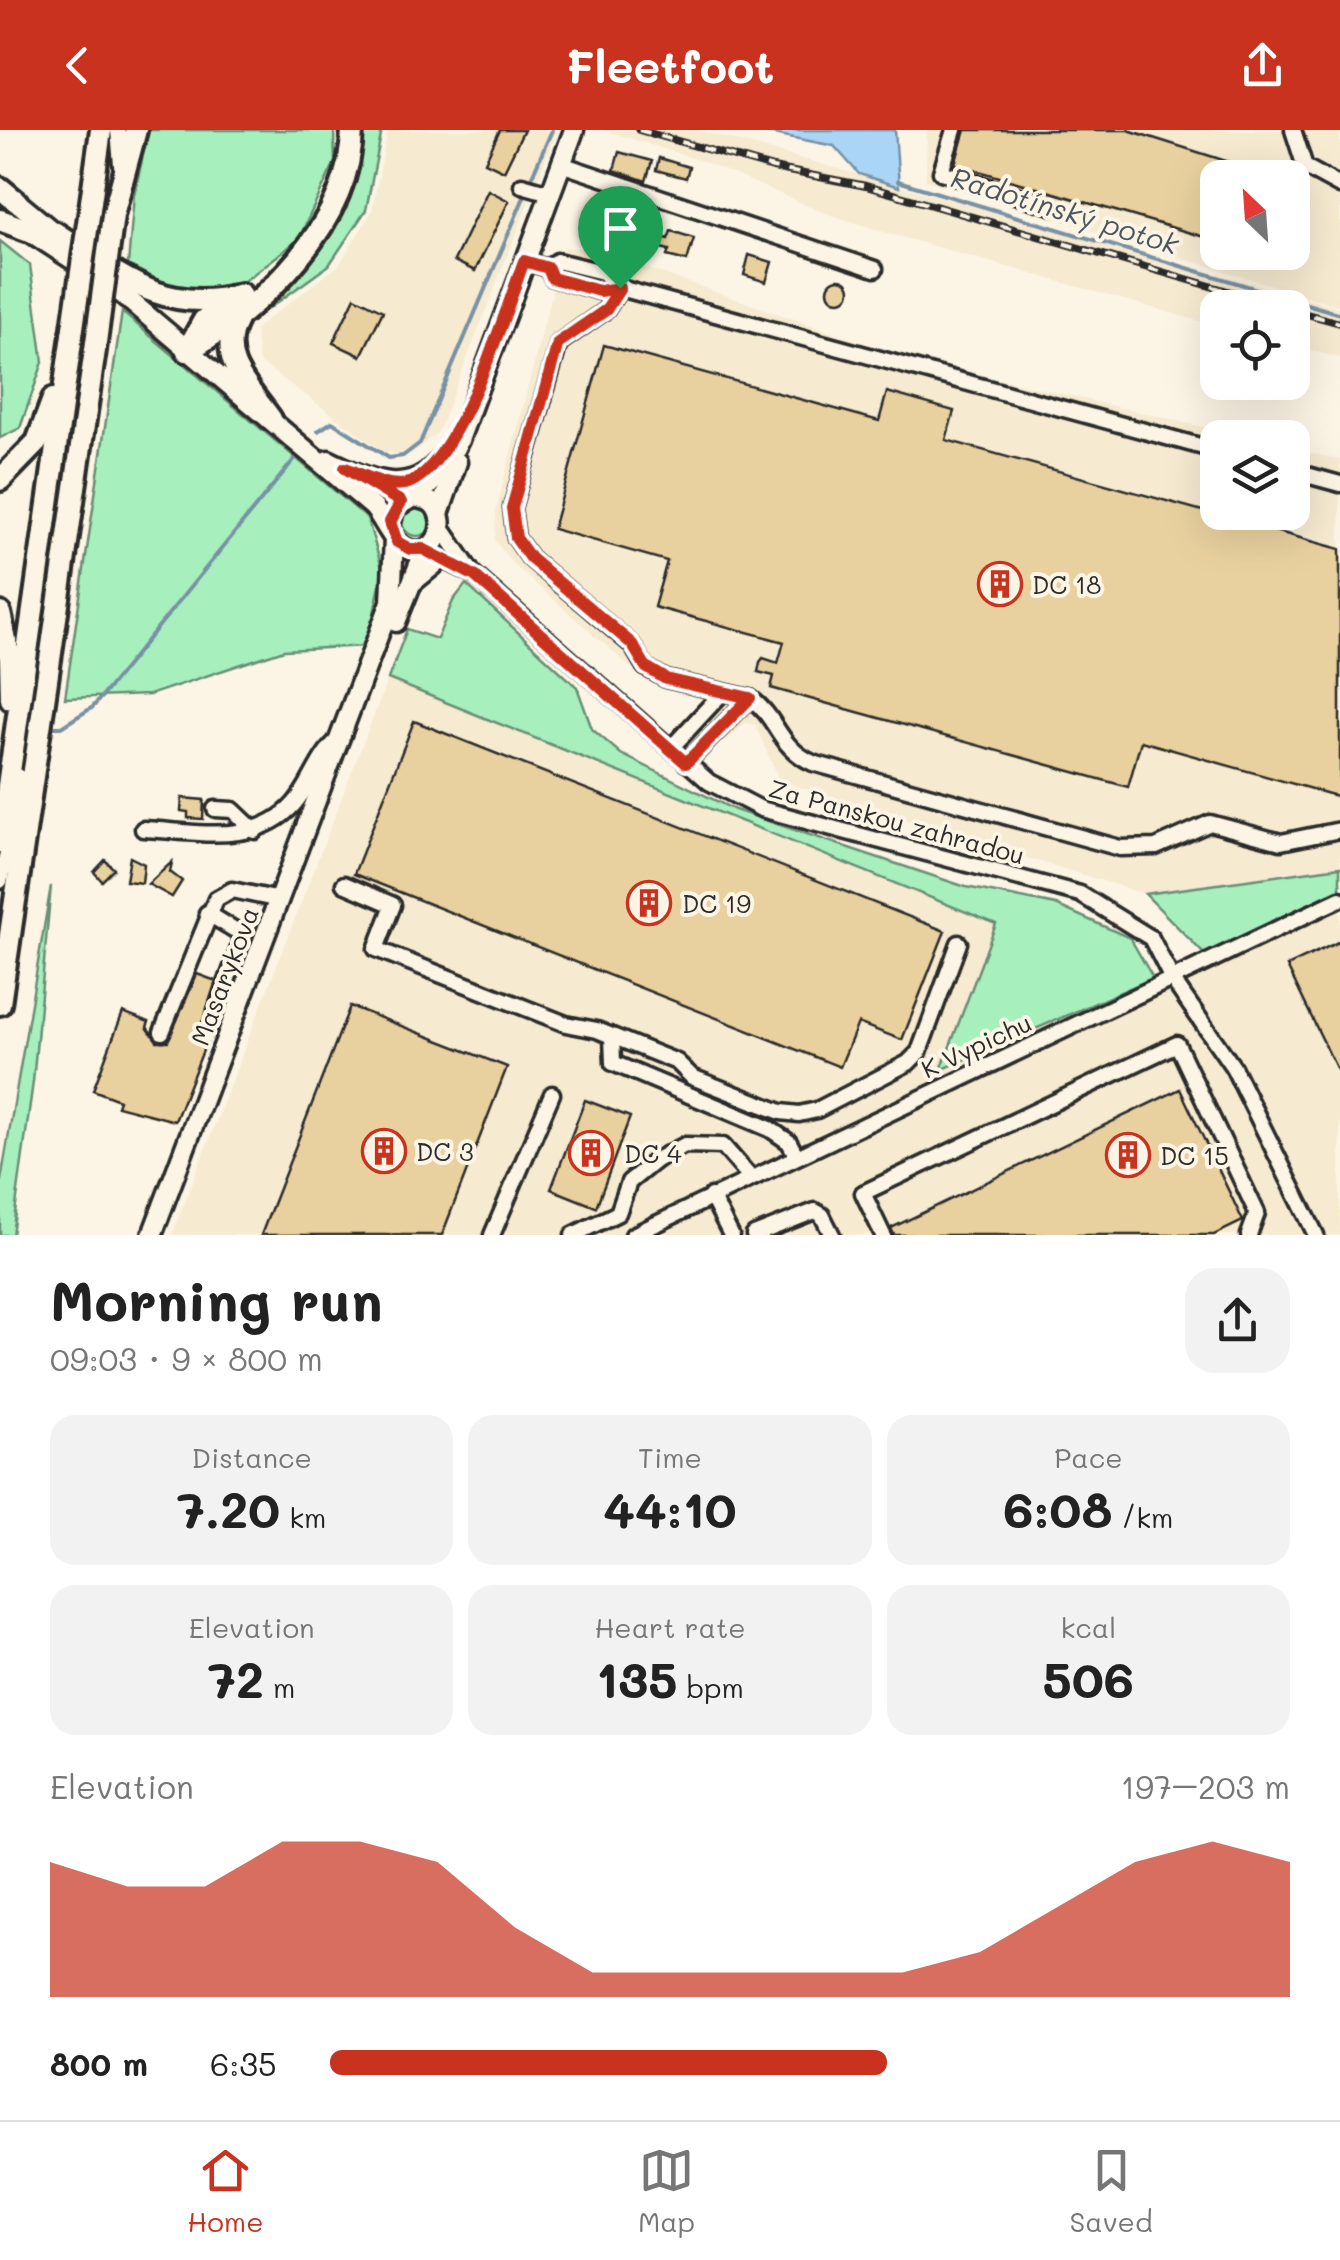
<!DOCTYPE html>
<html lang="en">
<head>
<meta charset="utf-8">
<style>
  :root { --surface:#fff; --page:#f2f2f2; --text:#222; --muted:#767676; --line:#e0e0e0; --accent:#c8321e }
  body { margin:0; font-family:Mali,sans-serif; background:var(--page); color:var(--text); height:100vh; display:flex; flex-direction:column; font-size:38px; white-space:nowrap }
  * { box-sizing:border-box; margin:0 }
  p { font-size:32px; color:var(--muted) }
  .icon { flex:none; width:55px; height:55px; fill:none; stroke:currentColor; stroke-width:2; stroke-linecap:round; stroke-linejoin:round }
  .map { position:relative; height:1105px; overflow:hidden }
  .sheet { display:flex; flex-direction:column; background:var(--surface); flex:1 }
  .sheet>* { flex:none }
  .needle { width:65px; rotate:335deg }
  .buttons { position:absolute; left:1200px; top:30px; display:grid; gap:20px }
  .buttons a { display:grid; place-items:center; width:110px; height:110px; border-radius:20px; background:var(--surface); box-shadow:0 10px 40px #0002; font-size:50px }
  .pin { position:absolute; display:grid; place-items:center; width:85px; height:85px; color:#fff; margin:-102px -42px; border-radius:50% 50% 50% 0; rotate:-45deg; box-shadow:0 0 10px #0007 }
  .pin .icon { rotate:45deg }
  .round { display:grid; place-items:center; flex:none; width:105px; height:105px; border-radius:30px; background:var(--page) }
  .summary { display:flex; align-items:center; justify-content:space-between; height:170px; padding:0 50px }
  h1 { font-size:55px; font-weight:700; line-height:75px }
  .metrics { display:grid; grid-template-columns:repeat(3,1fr); gap:15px; height:170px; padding:10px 50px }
  .metrics div { display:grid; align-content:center; border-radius:25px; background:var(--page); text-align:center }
  .metrics b { font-size:50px; font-weight:700 }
  .metrics small { font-size:28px; font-weight:400 }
  .metrics p { font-size:28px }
  .chart { height:280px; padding:20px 50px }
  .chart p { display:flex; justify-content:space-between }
  .chart svg { width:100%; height:180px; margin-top:10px; fill:var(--accent); opacity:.7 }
  ul { padding:0 50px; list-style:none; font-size:32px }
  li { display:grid; grid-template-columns:160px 120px 1fr; align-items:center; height:75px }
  li i { height:25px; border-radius:12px; background:var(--accent) }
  header { display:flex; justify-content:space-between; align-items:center; height:130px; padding:0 50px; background:var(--accent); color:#fff; font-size:45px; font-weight:700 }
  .menu { display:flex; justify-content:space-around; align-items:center; height:140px; border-top:2px solid var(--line); background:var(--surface); font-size:28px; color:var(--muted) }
  .menu a { display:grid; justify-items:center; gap:5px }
  .menu .active { color:var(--accent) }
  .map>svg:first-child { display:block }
  .built { fill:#f6ead0; fill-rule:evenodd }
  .green { fill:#a7f0bd; stroke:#698e74; stroke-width:2.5 }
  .water { fill:#abd5f6; stroke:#7891a5; stroke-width:2.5 }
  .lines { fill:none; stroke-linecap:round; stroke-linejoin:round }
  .stream { stroke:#7891a5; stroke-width:4 }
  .building { fill:#e9d19f; stroke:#2b2b2b; stroke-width:2.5 }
  .minor-casing { stroke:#2b2b2b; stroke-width:21 }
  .major-casing { stroke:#2b2b2b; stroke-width:25 }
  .highway-casing { stroke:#2b2b2b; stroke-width:28 }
  .minor { stroke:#fcf5e5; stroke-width:14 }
  .major { stroke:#fcf5e5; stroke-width:18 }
  .highway { stroke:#fcf5e5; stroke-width:20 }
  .rail-casing { stroke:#2b2b2b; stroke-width:8 }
  .rail { stroke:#fcf5e5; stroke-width:4; stroke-dasharray:11; stroke-linecap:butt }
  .highway-bridge-casing { stroke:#2b2b2b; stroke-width:28; stroke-linecap:butt }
  .highway-bridge { stroke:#fcf5e5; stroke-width:20 }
  .route-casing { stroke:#fff; stroke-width:20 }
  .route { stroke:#c8321e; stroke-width:12 }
  .labels { text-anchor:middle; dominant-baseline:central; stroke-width:8; stroke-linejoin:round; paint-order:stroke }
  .poi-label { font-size:25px; fill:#2b2b2b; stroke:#fcf5e5; text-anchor:start }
  .street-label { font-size:25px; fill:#2b2b2b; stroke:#fcf5e5 }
  .water-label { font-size:28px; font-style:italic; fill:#4b565e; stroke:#fcf5e5 }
</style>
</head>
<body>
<header><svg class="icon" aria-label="back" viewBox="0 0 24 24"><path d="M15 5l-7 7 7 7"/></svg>Fleetfoot<svg class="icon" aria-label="share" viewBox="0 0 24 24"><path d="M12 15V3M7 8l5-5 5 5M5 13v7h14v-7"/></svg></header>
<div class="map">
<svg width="1340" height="1105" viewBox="0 0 1340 1105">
  <rect width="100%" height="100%" fill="#fcf5e5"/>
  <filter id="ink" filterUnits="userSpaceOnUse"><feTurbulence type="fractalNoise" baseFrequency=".01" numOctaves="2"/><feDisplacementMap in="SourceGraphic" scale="20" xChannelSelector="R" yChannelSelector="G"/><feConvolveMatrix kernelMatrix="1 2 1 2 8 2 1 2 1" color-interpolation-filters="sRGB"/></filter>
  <g filter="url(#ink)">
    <g class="built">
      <path d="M 388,0 L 557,0 L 438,302 L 411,324 L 386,323 L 259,232 L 255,199 L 339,135 L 372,81 Z"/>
      <path d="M 604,0 L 698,0 L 1340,178 L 1340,228 L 1293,216 L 1292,178 L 1218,178 L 1217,196 L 894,105 L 825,83 L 705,32 Z"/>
      <path d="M 927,0 L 1340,0 L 1340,176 L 926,50 ZM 1218,48 L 1292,48 L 1292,122 L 1218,122 Z"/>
      <path d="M 564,117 L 597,121 L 898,225 L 1245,307 L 1218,308 L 1218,382 L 1292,382 L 1293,319 L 1340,330 L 1340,737 L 1145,764 L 780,651 L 755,595 L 745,593 L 726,611 L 699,587 L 711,572 L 673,561 L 637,543 L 513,434 L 495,411 L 496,381 Z"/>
      <path d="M 388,549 L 996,794 L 942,940 L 1340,760 L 1340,1105 L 172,1105 Z"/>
    </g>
    <g class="green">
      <path d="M 149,0 L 334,0 L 335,32 L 298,110 L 243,152 L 189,165 L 128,135 L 134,65 Z"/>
      <path d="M 364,0 L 382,0 L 366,80 L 329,135 L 271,177 L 260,178 L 347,78 Z"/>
      <path d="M 0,111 L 30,135 L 43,232 L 20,298 L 0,308 Z"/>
      <path d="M 122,182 L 367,388 L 383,441 L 367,516 L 284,520 L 149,565 L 65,568 Z"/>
      <circle cx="417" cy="391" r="15"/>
      <path d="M 466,454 L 577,557 L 592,599 L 621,624 L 735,680 L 966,757 L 1056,775 L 1130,808 L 1153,848 L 941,940 L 996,794 L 388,549 L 407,499 L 437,509 L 453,471 Z"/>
      <path d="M 1340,737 L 1340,760 L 1204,824 L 1145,764 Z"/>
      <path d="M 51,756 L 33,952 L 12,1105 L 0,1105 L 0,1056 Z"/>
    </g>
    <path class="water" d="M 754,0 L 895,0 L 899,57 L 859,44 L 834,16 Z"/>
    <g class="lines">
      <g class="stream">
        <path d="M 530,51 L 552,0"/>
        <path d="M 898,51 L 1340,184"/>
        <path d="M 318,301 L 332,292 L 389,328 L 403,326 L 420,313 L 527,60"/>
        <path d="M 47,597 L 61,597 L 93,577 L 297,326"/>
      </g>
    </g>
    <g class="building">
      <path d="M 500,0 L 524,0 L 504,41 L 485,32 Z"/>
      <path d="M 965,0 L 1128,0 L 1280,48 L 1218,48 L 1218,111 L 955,34 Z"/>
      <path d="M 619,22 L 652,31 L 646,51 L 614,40 Z"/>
      <path d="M 659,28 L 689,37 L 686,48 L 656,40 Z"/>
      <path d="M 488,60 L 509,71 L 475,141 L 454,131 Z"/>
      <path d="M 671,101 L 694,108 L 687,131 L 667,126 L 669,120 L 640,113 L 646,102 L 668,109 Z"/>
      <path d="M 749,125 L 772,132 L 766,152 L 744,145 Z"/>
      <circle cx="839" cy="160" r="11"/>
      <path d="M 355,167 L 383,181 L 361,226 L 333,213 Z"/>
      <path d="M 604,215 L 879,291 L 887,262 L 954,281 L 946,310 L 1340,419 L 1340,667 L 1141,611 L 1128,657 L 771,558 L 774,546 L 758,542 L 760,532 L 763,528 L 778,533 L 784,512 L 654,477 L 667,431 L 553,399 Z"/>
      <path d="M 414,591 L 945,801 L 902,910 L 858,893 L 840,937 L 354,744 Z"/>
      <path d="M 182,668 L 204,670 L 203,689 L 188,688 L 188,682 L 181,681 Z"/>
      <path d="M 130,727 L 144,734 L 142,753 L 126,751 Z"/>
      <path d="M 105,730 L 114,739 L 102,751 L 94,742 Z"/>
      <path d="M 172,732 L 170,742 L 182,751 L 172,767 L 148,754 Z"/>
      <path d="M 1340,811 L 1340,946 L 1287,836 Z"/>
      <path d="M 197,844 L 216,851 L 197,909 L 206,913 L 175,991 L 117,976 L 119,970 L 93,960 L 123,882 L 149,892 L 147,897 L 157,911 L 168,911 Z"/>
      <path d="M 350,876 L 507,937 L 442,1105 L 261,1105 Z"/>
      <path d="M 1180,959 L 1243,1091 L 1214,1105 L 894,1105 L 891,1098 Z"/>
      <path d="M 585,970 L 630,987 L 596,1077 L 551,1059 Z"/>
    </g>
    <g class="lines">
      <defs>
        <g id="minor">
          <path d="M 118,0 L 121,35"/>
          <path d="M 954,0 L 941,42 L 1051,76"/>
          <path d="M 1293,0 L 1305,37 L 1340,56"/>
          <path d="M 561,34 L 875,139"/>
          <path d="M 522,55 L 550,63"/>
          <path d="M 524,131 L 548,138 L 553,148 L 599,161 L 620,158 L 1218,321"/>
          <path d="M 548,138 L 557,131 L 603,142 L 620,158"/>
          <path d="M 620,158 L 606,180 L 559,213 L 512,378 L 516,408 L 530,428 L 632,515 L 645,537 L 666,549 L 750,568 C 779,588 777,617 813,633 L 1120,718 L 1156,717 L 1210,693 L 1281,712 L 1340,700"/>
          <path d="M 1292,341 L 1340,354"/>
          <path d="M 442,398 L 474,445"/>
          <path d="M 436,426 L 475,445 L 709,652 L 761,679 L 1080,764 L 1151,808 L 1172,849 L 1233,937 L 1316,1105"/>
          <path d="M 671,618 L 722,563"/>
          <path d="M 686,633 L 750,568"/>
          <path d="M 215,679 L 233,680 L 255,701"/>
          <path d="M 143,699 C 194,701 256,717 294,674 C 312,654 317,627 339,609"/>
          <path d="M 15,714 L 18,646"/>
          <path d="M 0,751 L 12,703"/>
          <path d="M 344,754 L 393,775 L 376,819 L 566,894 L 597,900 L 677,932 L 692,947 L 781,982 L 799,984 L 817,980 L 908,933 L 919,922 L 959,813"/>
          <path d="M 207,783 L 240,803 L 240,815 L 211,895"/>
          <path d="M 162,902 L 216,769 L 232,760 L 280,770"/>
          <path d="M 612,906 L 613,933 L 770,999 L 789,1012 L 796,1025"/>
          <path d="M 711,1066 L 731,1105"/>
          <path d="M 492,1105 L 552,964"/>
          <path d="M 573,1105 L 618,1083 L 629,1052 L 656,1030 L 685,1015 L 723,1016 L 750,1047"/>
          <path d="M 633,1105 L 1340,769"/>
          <path d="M 754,1105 L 815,1081 L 822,1085 L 832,1105"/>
          <path d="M 883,1105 L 863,1063 L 1177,914 L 1257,1083 L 1249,1105"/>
        </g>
        <g id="major">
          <path d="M 17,72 L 63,110"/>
          <path d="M 27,100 L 90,141"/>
          <path d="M 96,142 L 373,377 C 383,388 390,408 402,416 C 432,435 454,393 431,372 L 415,367 L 395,377 L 390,396"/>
          <path d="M 328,330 C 364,347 404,368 436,334"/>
          <path d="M 418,367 L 445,338 L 459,310 L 574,0"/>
          <path d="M 440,381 L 457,332"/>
          <path d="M 413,452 L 441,429"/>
          <path d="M 396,492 L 424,422"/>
          <path d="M 152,1105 L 391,472 L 394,408"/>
        </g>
        <g id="highway">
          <path d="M 0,58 L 17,72"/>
          <path d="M 92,65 L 101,0"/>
          <path d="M 113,85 L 136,0"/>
          <path d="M 0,90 L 27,100"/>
          <path d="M 54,102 C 116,142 163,187 241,164"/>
          <path d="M 237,190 C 216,229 250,259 271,289"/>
          <path d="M 187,220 L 204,190 L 230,172"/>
          <path d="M 187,221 C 263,178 351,93 352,0"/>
          <path d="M 0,350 L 37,312 L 53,269"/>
          <path d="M 0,483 L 10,529 L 11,569"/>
          <path d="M 0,712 L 72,205"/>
          <path d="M 0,874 L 95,220"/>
        </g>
      </defs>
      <use href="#minor" class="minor-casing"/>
      <use href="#major" class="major-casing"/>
      <use href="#highway" class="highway-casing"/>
      <use href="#minor" class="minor"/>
      <use href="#major" class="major"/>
      <use href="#highway" class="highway"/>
      <defs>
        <g id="rail">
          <path d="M 639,0 L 773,38 L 866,56 L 1286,178"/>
          <path d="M 1292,180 L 1340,193"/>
        </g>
      </defs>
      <use href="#rail" class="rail-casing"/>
      <use href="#rail" class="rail"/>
      <defs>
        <g id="highway-bridge">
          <path d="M 72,205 L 92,65"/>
          <path d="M 95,220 L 113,85"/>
        </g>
      </defs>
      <use href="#highway-bridge" class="highway-bridge-casing"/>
      <use href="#highway-bridge" class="highway-bridge"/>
    </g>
  </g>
  <g class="lines" filter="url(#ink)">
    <defs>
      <path id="route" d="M 524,131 L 548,138 L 552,148 L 599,161 L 620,158 L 606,180 L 558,213 L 512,378 L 516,408 L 530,428 L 632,514 L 646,537 L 666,549 L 750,568 L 686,633 L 475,446 L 423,419 L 410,419 L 397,412 L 390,392 L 401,372 L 345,338 C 362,344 387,358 405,354 C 457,342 506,179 524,131 Z"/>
    </defs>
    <use href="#route" class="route-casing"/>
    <use href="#route" class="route"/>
  </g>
  <defs>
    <symbol id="building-ring" viewBox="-11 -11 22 22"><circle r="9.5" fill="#fcf5e5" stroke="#c8321e" stroke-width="1.5"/><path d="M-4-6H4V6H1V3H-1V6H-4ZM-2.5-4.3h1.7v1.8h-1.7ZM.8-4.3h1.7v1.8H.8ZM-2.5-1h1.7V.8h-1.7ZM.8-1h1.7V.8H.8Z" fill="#c8321e"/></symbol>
  </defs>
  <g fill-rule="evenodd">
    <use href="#building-ring" x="975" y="429" width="50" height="50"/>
    <use href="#building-ring" x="624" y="748" width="50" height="50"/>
    <use href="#building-ring" x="359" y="996" width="50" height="50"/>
    <use href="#building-ring" x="566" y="998" width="50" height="50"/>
    <use href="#building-ring" x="1103" y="1000" width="50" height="50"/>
  </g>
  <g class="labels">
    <g class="poi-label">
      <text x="1032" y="454">DC 18</text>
      <text x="682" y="773">DC 19</text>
      <text x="416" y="1021">DC 3</text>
      <text x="624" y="1023">DC 4</text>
      <text x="1160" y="1025">DC 15</text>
    </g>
    <g class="street-label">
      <text transform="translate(897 691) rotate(15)">Za Panskou zahradou</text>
      <text transform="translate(224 846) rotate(-69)">Masarykova</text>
      <text transform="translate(976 915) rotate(-25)">K Vypichu</text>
    </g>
    <g class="water-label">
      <text transform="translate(1065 80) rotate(17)">Radotínský potok</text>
    </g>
  </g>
</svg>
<div class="buttons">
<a><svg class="needle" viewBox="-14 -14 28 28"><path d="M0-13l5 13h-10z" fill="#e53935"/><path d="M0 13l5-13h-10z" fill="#767676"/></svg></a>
<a><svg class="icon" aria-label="locate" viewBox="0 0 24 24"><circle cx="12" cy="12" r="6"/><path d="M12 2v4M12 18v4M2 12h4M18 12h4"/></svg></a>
<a><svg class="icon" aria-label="layers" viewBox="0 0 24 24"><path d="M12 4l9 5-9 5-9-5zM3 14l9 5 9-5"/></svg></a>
</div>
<div class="pin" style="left:620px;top:158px;background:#1e9e55"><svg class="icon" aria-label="arrive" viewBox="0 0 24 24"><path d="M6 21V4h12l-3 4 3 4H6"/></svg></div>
</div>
<section class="sheet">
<div class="summary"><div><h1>Morning run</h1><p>09:03 · 9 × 800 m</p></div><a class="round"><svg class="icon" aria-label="share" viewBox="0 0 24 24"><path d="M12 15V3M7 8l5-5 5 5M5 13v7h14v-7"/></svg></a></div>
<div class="metrics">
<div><p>Distance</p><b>7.20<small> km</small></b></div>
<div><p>Time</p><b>44:10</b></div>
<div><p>Pace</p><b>6:08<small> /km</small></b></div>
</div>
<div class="metrics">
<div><p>Elevation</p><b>72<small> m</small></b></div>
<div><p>Heart rate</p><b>135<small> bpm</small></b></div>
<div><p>kcal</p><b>506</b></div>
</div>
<div class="chart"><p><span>Elevation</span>197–203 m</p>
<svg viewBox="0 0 160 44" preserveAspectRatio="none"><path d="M0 44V11L10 17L20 17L30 6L40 6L50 11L60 27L70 38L80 38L90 38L100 38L110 38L120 33L130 22L140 11L150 6L160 11V44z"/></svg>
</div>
<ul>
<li><b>800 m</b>6:35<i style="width:58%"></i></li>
</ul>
</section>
<nav class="menu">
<a class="active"><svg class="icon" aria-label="home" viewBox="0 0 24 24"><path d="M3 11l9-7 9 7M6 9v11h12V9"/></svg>Home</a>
<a><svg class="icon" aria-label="map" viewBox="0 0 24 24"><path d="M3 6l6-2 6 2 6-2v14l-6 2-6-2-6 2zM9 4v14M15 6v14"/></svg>Map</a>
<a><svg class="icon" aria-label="saved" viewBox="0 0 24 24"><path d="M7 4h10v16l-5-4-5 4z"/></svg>Saved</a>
</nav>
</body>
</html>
